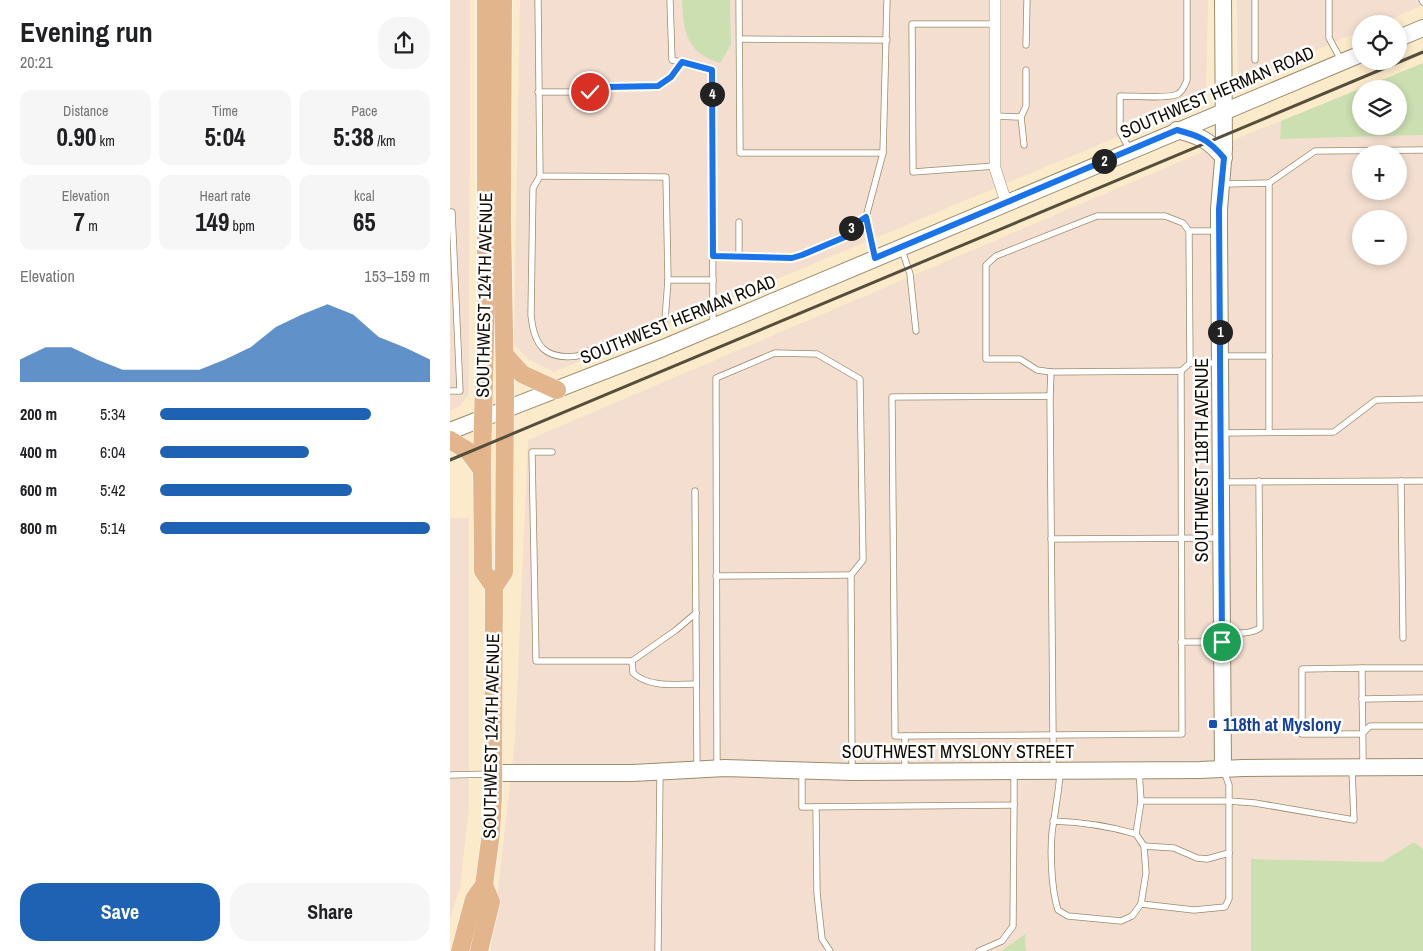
<!DOCTYPE html>
<html lang="en">
<head>
<meta charset="utf-8">
<style>
  :root { --surface:#fff; --page:#f6f6f6; --text:#202124; --muted:#757577; --accent:#1e63b3 }
  body { margin:0; font-family:"Archivo Narrow",sans-serif; background:var(--page); color:var(--text); height:100vh; display:flex; flex-direction:column; font-size:19px; white-space:nowrap }
  * { box-sizing:border-box; margin:0 }
  p { font-size:16px; color:var(--muted) }
  .icon { flex:none; width:28px; height:28px; fill:none; stroke:currentColor; stroke-width:2; stroke-linecap:round; stroke-linejoin:round }
  .map { position:relative; flex:1; overflow:hidden }
  .details { display:flex; flex-direction:column; background:var(--surface); width:450px }
  .details>* { flex:none }
  .fabs { position:absolute; left:902px; top:15px; display:grid; gap:10px }
  .fabs a { display:grid; place-items:center; width:55px; height:55px; border-radius:50%; background:var(--surface); box-shadow:0 2px 8px #0003; font-size:25px }
  .pin { position:absolute; display:grid; place-items:center; width:42px; height:42px; color:#fff; margin:-21px; border:2px solid #fff; border-radius:50%; box-shadow:0 1px 5px #0007 }
  .km { position:absolute; width:25px; height:25px; margin:-12px; border-radius:50%; background:#222; color:#fff; font-size:14px; line-height:25px; text-align:center }
  .round { display:grid; place-items:center; flex:none; width:52px; height:52px; border-radius:20px; background:var(--page) }
  .headline { display:flex; align-items:center; justify-content:space-between; height:85px; padding:0 20px }
  h1 { font-size:28px; font-weight:800; line-height:38px }
  .metrics { display:grid; grid-template-columns:repeat(3,1fr); gap:8px; height:85px; padding:5px 20px }
  .metrics div { display:grid; align-content:center; border-radius:12px; background:var(--page); text-align:center }
  .metrics b { font-size:25px; font-weight:800 }
  .metrics small { font-size:14px; font-weight:400 }
  .metrics p { font-size:14px }
  .chart { height:140px; padding:10px 20px }
  .chart p { display:flex; justify-content:space-between }
  .chart svg { width:100%; height:90px; margin-top:5px; fill:var(--accent); opacity:.7 }
  .primary-button { display:flex; gap:10px; margin-top:auto; padding:10px 20px }
  .primary-button a { flex:1; height:58px; border-radius:20px; background:var(--accent); color:#fff; font-size:20px; font-weight:800; line-height:58px; text-align:center }
  .primary-button a+a { background:var(--page); color:var(--text) }
  ul { padding:0 20px; list-style:none; font-size:16px }
  li { display:grid; grid-template-columns:80px 60px 1fr; align-items:center; height:38px }
  li i { height:12px; border-radius:6px; background:var(--accent) }
  main { display:flex; flex:1; min-height:0 }
  .map>svg:first-child { display:block }
  .industrial { fill:#f3decf; fill-rule:evenodd }
  .green { fill:#cbdfb1; fill-rule:evenodd }
  .lines { fill:none; stroke-linecap:round; stroke-linejoin:round }
  .lane-casing { stroke:#9a8c6d; stroke-width:7 }
  .street-casing { stroke:#9a8c6d; stroke-width:12 }
  .secondary-casing { stroke:#9a8c6d; stroke-width:18 }
  .primary-casing { stroke:#fff; stroke-width:19 }
  .lane { stroke:#fff; stroke-width:5.5 }
  .street { stroke:#fff; stroke-width:11 }
  .secondary { stroke:#fff; stroke-width:16 }
  .primary { stroke:#e3b58c; stroke-width:18 }
  .rail { stroke:#564e3d; stroke-width:3 }
  .route-casing { stroke:#fff; stroke-width:10 }
  .route { stroke:#1a73e8; stroke-width:6 }
  .transit-dot { fill:#1a4fb4; stroke:#fff; stroke-width:2 }
  .labels { text-anchor:middle; dominant-baseline:central; stroke-width:5; stroke-linejoin:round; paint-order:stroke }
  .street-label { font-size:18px; fill:#120d03; stroke:#fff }
  .transit-label { font-size:18px; font-weight:bold; fill:#164399; stroke:#fff; text-anchor:start }
</style>
</head>
<body>
<main>
<section class="details">
<div class="headline"><div><h1>Evening run</h1><p>20:21</p></div><a class="round"><svg class="icon" aria-label="share" viewBox="0 0 24 24"><path d="M12 15V3M7 8l5-5 5 5M5 13v7h14v-7"/></svg></a></div>
<div class="metrics">
<div><p>Distance</p><b>0.90<small> km</small></b></div>
<div><p>Time</p><b>5:04</b></div>
<div><p>Pace</p><b>5:38<small> /km</small></b></div>
</div>
<div class="metrics">
<div><p>Elevation</p><b>7<small> m</small></b></div>
<div><p>Heart rate</p><b>149<small> bpm</small></b></div>
<div><p>kcal</p><b>65</b></div>
</div>
<div class="chart"><p><span>Elevation</span>153–159 m</p>
<svg viewBox="0 0 160 44" preserveAspectRatio="none"><path d="M0 44V33L10 27L20 27L30 33L40 38L50 38L60 38L70 38L80 33L90 27L100 17L110 11L120 6L130 11L140 22L150 27L160 33V44z"/></svg>
</div>
<ul>
<li><b>200 m</b>5:34<i style="width:78%"></i></li>
<li><b>400 m</b>6:04<i style="width:55%"></i></li>
<li><b>600 m</b>5:42<i style="width:71%"></i></li>
<li><b>800 m</b>5:14<i style="width:100%"></i></li>
</ul>
<div class="primary-button"><a>Save</a><a>Share</a></div>
</section>
<div class="map">
<svg width="973" height="951" viewBox="0 0 973 951">
  <rect width="100%" height="100%" fill="#fbebca"/>
  <g class="industrial">
    <path d="M 0,0 L 20,0 L 19,394 L 10,406 L 0,411 Z"/>
    <path d="M 70,0 L 232,0 L 232,11 L 281,45 L 280,0 L 758,0 L 756,100 L 104,372 L 78,359 L 64,344 Z"/>
    <path d="M 787,0 L 973,0 L 973,5 L 930,24 L 911,24 L 911,31 L 795,80 L 788,75 Z"/>
    <path d="M 831,121 L 830,139 L 973,135 L 973,849 L 964,842 L 932,862 L 801,859 L 801,951 L 576,951 L 575,934 L 551,951 L 41,951 L 65,741 L 78,440 L 743,156 ZM 911,154 L 949,154 L 949,191 L 911,191 ZM 911,219 L 949,219 L 949,256 L 911,256 Z"/>
    <path d="M 0,518 L 19,518 L 19,806 L 10,888 L 0,917 Z"/>
  </g>
  <g class="green">
    <path d="M 232,0 L 280,0 L 281,45 L 270,63 C 237,53 233,32 232,0 Z"/>
    <path d="M 973,63 L 973,135 L 830,139 L 831,121 ZM 911,89 L 949,89 L 949,126 L 911,126 Z"/>
    <path d="M 964,842 L 973,849 L 973,951 L 801,951 L 801,859 L 932,862 Z"/>
    <path d="M 575,934 L 576,951 L 551,951 Z"/>
  </g>
  <g class="lines">
    <defs>
      <g id="lane">
        <path d="M 88,0 L 90,176 L 216,177 L 218,280 L 263,280"/>
        <path d="M 220,0 L 222,60 L 262,70 L 263,324"/>
        <path d="M 289,0 L 290,153 L 433,153"/>
        <path d="M 805,0 L 805,60"/>
        <path d="M 879,0 L 879,38 L 891,60"/>
        <path d="M 972,0 L 973,2"/>
        <path d="M 290,39 L 437,40"/>
        <path d="M 576,45 L 577,0"/>
        <path d="M 88,92 L 140,92 L 157,87 L 208,86 L 221,77 L 232,62"/>
        <path d="M 545,116 L 571,117 L 576,106 L 576,70"/>
        <path d="M 571,117 L 574,145"/>
        <path d="M 680,150 L 670,132 L 670,96 C 683,96 719,99 728,94 C 733,91 735,85 737,80 L 737,0"/>
        <path d="M 545,166 L 463,172 L 462,24 L 545,24"/>
        <path d="M 90,176 L 83,188 L 81,315 C 84,346 95,360 127,356 L 215,320 L 218,280"/>
        <path d="M 819,183 L 865,151 L 973,150"/>
        <path d="M 774,184 L 819,183 L 819,432"/>
        <path d="M 0,212 L 2,212 L 10,391 L 0,391"/>
        <path d="M 289,222 L 289,257"/>
        <path d="M 739,231 L 767,231"/>
        <path d="M 452,250 L 460,274 L 466,331"/>
        <path d="M 263,256 L 342,258 L 352,255 L 395,237 L 402,226 L 416,217"/>
        <path d="M 425,256 L 416,217 L 433,153 L 437,0"/>
        <path d="M 772,356 L 819,356"/>
        <path d="M 731,371 L 740,363 L 769,363"/>
        <path d="M 600,396 L 601,372"/>
        <path d="M 773,433 L 884,432 L 926,400 L 973,399"/>
        <path d="M 102,452 L 82,452 L 86,661 L 182,661 L 183,673 C 200,688 225,684 246,684"/>
        <path d="M 951,481 L 953,638"/>
        <path d="M 773,482 L 973,481"/>
        <path d="M 245,491 L 247,767"/>
        <path d="M 601,539 L 769,538"/>
        <path d="M 266,576 L 401,575"/>
        <path d="M 773,633 C 785,633 799,635 810,628 L 809,481"/>
        <path d="M 731,642 L 772,642"/>
        <path d="M 182,661 L 226,630 L 246,613"/>
        <path d="M 912,668 L 973,668"/>
        <path d="M 912,699 L 973,698"/>
        <path d="M 455,736 L 455,769"/>
        <path d="M 267,767 L 266,378 L 325,353 L 367,354 L 410,379 L 413,560 L 401,575 L 402,770"/>
        <path d="M 913,767 C 913,734 912,701 912,668 L 852,669 L 852,734 L 912,734 L 920,726 L 973,726"/>
        <path d="M 603,770 L 603,735 L 600,396 L 442,397 L 445,736 L 732,734 L 731,371 L 601,372 L 587,370 L 570,359 L 536,359 L 536,265 L 546,256 L 647,216 L 715,216 L 733,223 L 739,231 L 740,363"/>
        <path d="M 352,772 L 352,807 L 564,805 L 564,774"/>
        <path d="M 610,773 C 609,790 606,804 604,820 C 599,842 601,889 608,910 L 618,916 L 671,921 L 682,916 L 691,904 L 696,873 L 694,846 L 686,834 L 691,801 L 689,771"/>
        <path d="M 0,775 L 41,774"/>
        <path d="M 691,801 L 779,801 L 805,803 L 904,820 L 902,769"/>
        <path d="M 366,807 L 367,893 L 372,939 L 380,951"/>
        <path d="M 603,821 C 632,822 659,826 686,834"/>
        <path d="M 694,846 L 724,848 L 747,858 L 757,859 L 779,853"/>
        <path d="M 691,904 L 744,910 L 775,907 L 779,899 L 779,785 L 774,771"/>
        <path d="M 208,951 L 210,773"/>
        <path d="M 529,951 L 552,941 L 563,926 L 564,805"/>
      </g>
      <path id="street" d="M 545,0 L 545,168 L 556,202"/>
      <g id="secondary">
        <path d="M 773,0 L 774,149 L 769,209 L 769,231 L 773,769"/>
        <path d="M 949,38 L 973,28"/>
        <path d="M 727,130 C 750,136 759,140 774,158"/>
        <path d="M 0,431 L 213,348 L 911,54"/>
        <path d="M 43,773 L 183,773 L 275,768 L 402,772 L 750,770 L 793,768 L 973,767"/>
      </g>
      <g id="primary">
        <path d="M 36,0 L 36,298 L 32,462 L 33,571 L 44,587"/>
        <path d="M 55,355 L 72,374 L 107,390"/>
        <path d="M 0,440 L 18,451 L 32,470"/>
        <path d="M 10,951 L 24,899 L 34,885 L 41,833 L 43,797 L 44,587 L 54,572 L 55,389 L 52,217 L 53,0"/>
        <path d="M 29,951 L 41,902 L 34,885"/>
      </g>
    </defs>
    <use href="#lane" class="lane-casing"/>
    <use href="#street" class="street-casing"/>
    <use href="#secondary" class="secondary-casing"/>
    <use href="#primary" class="primary-casing"/>
    <use href="#lane" class="lane"/>
    <use href="#street" class="street"/>
    <use href="#secondary" class="secondary"/>
    <use href="#primary" class="primary"/>
    <path class="rail" d="M 0,460 L 973,52"/>
  </g>
  <g class="lines">
    <defs>
      <path id="route" d="M 140,92 L 157,87 L 208,86 L 221,77 L 232,62 L 262,70 L 263,256 L 342,258 L 352,255 L 395,237 L 402,226 L 416,217 L 425,258 L 727,130 C 750,136 759,140 774,158 L 769,209 L 772,642"/>
    </defs>
    <use href="#route" class="route-casing"/>
    <use href="#route" class="route"/>
  </g>
  <rect class="transit-dot" x="758" y="719" width="10" height="10" rx="2.5"/>
  <g class="labels">
    <g class="street-label">
      <text transform="translate(767 92) rotate(-23)">SOUTHWEST HERMAN ROAD</text>
      <text transform="translate(34 295) rotate(-89)">SOUTHWEST 124TH AVENUE</text>
      <text transform="translate(228 319) rotate(-22)">SOUTHWEST HERMAN ROAD</text>
      <text transform="translate(751 460) rotate(-90)">SOUTHWEST 118TH AVENUE</text>
      <text transform="translate(41 736) rotate(-89)">SOUTHWEST 124TH AVENUE</text>
      <text x="508" y="751">SOUTHWEST MYSLONY STREET</text>
    </g>
    <g class="transit-label">
      <text x="773" y="724">118th at Myslony</text>
    </g>
  </g>
</svg>
<div class="fabs">
<a><svg class="icon" aria-label="locate" viewBox="0 0 24 24"><circle cx="12" cy="12" r="6"/><path d="M12 2v4M12 18v4M2 12h4M18 12h4"/></svg></a>
<a><svg class="icon" aria-label="layers" viewBox="0 0 24 24"><path d="M12 4l9 5-9 5-9-5zM3 14l9 5 9-5"/></svg></a>
<a>+</a>
<a>−</a>
</div>
<div class="pin" style="left:772px;top:642px;background:#1e9e55"><svg class="icon" aria-label="arrive" viewBox="0 0 24 24"><path d="M6 21V4h12l-3 4 3 4H6"/></svg></div>
<div class="pin" style="left:140px;top:92px;background:#d93025"><svg class="icon" aria-label="check" viewBox="0 0 24 24"><path d="M5 12l5 5 9-10"/></svg></div>
<b class="km" style="left:770px;top:332px">1</b>
<b class="km" style="left:654px;top:161px">2</b>
<b class="km" style="left:401px;top:228px">3</b>
<b class="km" style="left:262px;top:94px">4</b>
</div>
</main>
</body>
</html>
